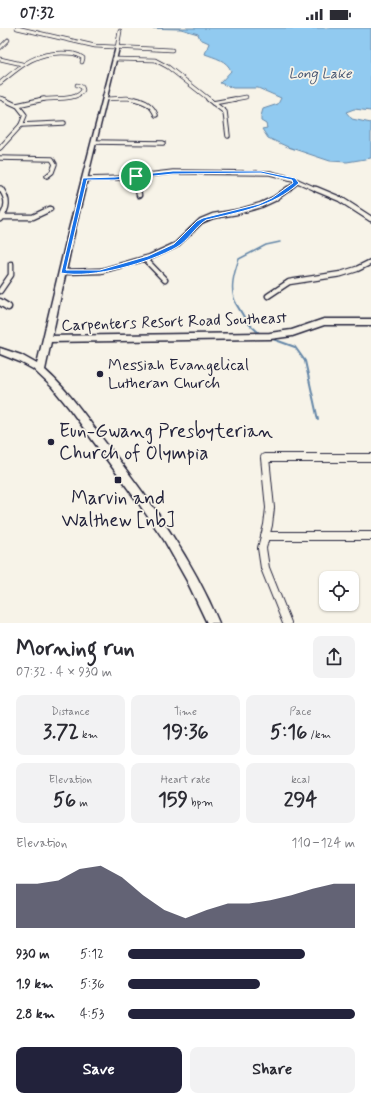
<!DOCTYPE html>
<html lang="en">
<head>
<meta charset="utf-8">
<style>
  :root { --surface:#fff; --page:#f2f2f3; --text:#2b2b33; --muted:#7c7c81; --accent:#22223b }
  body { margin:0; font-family:Mynerve,sans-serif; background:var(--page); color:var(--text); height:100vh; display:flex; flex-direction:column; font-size:15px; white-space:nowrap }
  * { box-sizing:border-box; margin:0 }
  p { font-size:13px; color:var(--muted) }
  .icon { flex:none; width:22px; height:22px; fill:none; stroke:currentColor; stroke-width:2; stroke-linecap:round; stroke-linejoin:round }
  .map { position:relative; height:595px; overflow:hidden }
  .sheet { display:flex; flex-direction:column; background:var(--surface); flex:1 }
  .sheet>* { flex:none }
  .buttons { position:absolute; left:319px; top:543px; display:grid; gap:8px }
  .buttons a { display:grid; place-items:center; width:40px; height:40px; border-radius:8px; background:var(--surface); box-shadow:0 1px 3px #0004; font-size:20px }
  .pin { position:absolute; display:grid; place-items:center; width:34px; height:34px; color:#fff; margin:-17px; border:2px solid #fff; border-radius:50%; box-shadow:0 1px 4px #0007 }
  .round { display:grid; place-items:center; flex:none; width:42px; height:42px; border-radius:8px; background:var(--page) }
  .head { display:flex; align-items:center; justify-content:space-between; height:68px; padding:0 16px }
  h1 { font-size:22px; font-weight:700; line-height:30px }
  .figures { display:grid; grid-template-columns:repeat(3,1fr); gap:6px; height:68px; padding:4px 16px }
  .figures div { display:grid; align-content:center; border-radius:8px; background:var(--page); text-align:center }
  .figures b { font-size:20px; font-weight:700 }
  .figures small { font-size:11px; font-weight:400 }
  .figures p { font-size:11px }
  .chart { height:112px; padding:8px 16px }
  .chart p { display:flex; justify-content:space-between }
  .chart svg { width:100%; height:72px; margin-top:4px; fill:var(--accent); opacity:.7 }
  .button { display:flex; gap:8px; margin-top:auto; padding:8px 16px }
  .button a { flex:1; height:46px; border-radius:8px; background:var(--accent); color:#fff; font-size:16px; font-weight:700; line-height:46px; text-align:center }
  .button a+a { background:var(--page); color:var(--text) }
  ul { padding:0 16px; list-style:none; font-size:13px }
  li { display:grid; grid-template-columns:64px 48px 1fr; align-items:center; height:30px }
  li i { height:10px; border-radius:5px; background:var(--accent) }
  .status { display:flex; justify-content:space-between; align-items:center; height:28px; padding:0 20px; background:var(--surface); direction:ltr }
  .status svg { height:11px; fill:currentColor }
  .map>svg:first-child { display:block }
  .water { fill:#91caf0; stroke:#6587a8 }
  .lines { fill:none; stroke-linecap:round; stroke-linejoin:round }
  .stream-far1 { stroke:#6587a8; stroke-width:1.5 }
  .stream { stroke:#6587a8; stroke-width:2 }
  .street-far4-casing { stroke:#22223b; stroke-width:4.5 }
  .street-far3-casing { stroke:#22223b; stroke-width:5.5 }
  .street-far2-casing { stroke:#22223b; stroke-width:7 }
  .street-far1-casing { stroke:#22223b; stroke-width:9 }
  .street-casing { stroke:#22223b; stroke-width:10 }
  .secondary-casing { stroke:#22223b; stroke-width:3 }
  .street-far4 { stroke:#f7f3e8; stroke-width:3 }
  .street-far3 { stroke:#f7f3e8; stroke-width:3.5 }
  .street-far2 { stroke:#f7f3e8; stroke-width:4.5 }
  .street-far1 { stroke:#f7f3e8; stroke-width:6 }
  .street { stroke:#f7f3e8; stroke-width:8 }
  .secondary { fill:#f7f3e8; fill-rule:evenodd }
  .route { fill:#1a73e8; stroke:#fff; fill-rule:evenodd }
  .poi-dot { fill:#22223b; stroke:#f7f3e8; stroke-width:1.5 }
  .labels { text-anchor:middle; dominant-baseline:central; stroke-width:3.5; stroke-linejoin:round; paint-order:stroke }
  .far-water-label { font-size:14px; font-style:italic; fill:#435471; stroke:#f7f3e8 }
  .street-label { font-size:16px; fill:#22223b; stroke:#f7f3e8 }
  .poi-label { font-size:16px; fill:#22223b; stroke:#f7f3e8; text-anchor:start }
  .near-poi-label { font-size:19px; fill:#22223b; stroke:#f7f3e8; text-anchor:start }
</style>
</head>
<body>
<div class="status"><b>07:32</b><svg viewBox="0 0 49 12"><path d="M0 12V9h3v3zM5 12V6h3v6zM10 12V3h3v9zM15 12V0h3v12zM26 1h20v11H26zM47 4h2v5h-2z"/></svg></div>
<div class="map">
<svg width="371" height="595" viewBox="0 0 371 595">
  <rect width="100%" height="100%" fill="#f7f3e8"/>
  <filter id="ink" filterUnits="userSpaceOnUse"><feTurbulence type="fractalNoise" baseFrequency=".025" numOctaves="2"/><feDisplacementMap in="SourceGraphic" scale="8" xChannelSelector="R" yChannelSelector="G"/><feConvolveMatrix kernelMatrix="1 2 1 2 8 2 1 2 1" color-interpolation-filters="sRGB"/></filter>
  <g filter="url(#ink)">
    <path class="water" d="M 142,0 L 371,0 L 371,83 L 354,81 L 346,84 L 352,91 L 371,95 L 371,130 L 347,134 L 330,133 L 288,119 L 268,110 L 262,101 L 267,100 L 266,96 L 261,93 L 261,88 L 263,81 L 278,76 L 281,70 L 258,60 L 233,60 L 220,55 L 231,43 C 227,32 215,30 205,26 L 209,15 L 200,11 L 198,6 L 181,1 Z"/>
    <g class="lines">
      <path class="stream-far1" d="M 236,275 C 229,261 234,245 239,231 L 266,217 L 280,214"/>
      <g class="stream">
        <path d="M 235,274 L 247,294 L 259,305"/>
        <path d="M 270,310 L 295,319 L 305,333 L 318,392"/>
      </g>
      <defs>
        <g id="street-far4">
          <path d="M 17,0 L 95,18 L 172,22"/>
          <path d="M 0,20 L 8,12"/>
          <path d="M 117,20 L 120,3"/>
          <path d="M 0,31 L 22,36"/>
          <path d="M 114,31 L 155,32 L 168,39 L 210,72"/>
          <path d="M 0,55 C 21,38 34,25 62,25 C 70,25 77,25 83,30 L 82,34"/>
          <path d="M 0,70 L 6,72"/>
          <path d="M 105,71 L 127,70 L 139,72"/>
          <path d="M 39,72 C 51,69 77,74 83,62 L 82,59 L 77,57"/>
          <path d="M 230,72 L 246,69"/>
        </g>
        <g id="street-far3">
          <path d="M 135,71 C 146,74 152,77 156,87"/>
          <path d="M 208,71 L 225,84 L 228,108"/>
          <path d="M 213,75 L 235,71"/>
          <path d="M 17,77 L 44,71"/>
          <path d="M 21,97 L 64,95"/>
          <path d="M 94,114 L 163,115"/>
          <path d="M 0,120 L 21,97 L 25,87 L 18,78 L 3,71"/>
          <path d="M 0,130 L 52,131 L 55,136 L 52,144 L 47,148"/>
          <path d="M 136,149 L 138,162"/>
          <path d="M 85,151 L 122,150 L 173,144 L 270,145 L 293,151 L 318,162"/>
          <path d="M 0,160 L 1,162"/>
          <path d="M 287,162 L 296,155 L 296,153"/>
        </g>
        <g id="street-far2">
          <path d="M 138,161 L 139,167"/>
          <path d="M 316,161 L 340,171 L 371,191"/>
          <path d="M 1,189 L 33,189 L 50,181"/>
          <path d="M 0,191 C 8,180 9,172 1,161"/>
          <path d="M 145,231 L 165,252"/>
          <path d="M 63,244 L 101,243 L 150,229 L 176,217 L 201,193 L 213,188 L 237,184 L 261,177 L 274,171 L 288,161"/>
          <path d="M 0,263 L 11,247 L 11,236"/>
          <path d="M 268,268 L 289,254 L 341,246 L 357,241 L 371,234"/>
        </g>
        <g id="street-far1">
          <path d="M 0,274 L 8,279"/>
          <path d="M 47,311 L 270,308 L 292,305 L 324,294 L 371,294"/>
        </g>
        <g id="street">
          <path d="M 265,508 L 371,508"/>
          <path d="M 287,595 L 265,540 L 262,520 L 268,497 L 270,480 L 265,430 L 371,430"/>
        </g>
        <path id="secondary" d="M 116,19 L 119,20 L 75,201 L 45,342 C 70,364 88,392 108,418 C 151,474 192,530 219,595 L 207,595 L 187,553 L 164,512 L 137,473 L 69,380 L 52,359 L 33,341 L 20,334 L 0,326 L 0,320 L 21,327 L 37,336 L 69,201 Z"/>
      </defs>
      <use href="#street-far4" class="street-far4-casing"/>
      <use href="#street-far3" class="street-far3-casing"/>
      <use href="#street-far2" class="street-far2-casing"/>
      <use href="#street-far1" class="street-far1-casing"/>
      <use href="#street" class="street-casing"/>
      <use href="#secondary" class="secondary-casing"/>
      <use href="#street-far4" class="street-far4"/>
      <use href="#street-far3" class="street-far3"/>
      <use href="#street-far2" class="street-far2"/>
      <use href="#street-far1" class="street-far1"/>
      <use href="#street" class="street"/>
      <use href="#secondary" class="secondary"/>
    </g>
  </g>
  <path class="route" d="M 173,143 L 261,143 L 295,150 L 299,155 C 273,179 239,184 206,192 C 195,199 188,213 177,219 C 149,235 93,251 61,245 L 83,150 L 115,149 ZM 261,145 L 292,152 L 293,155 L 272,170 L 259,176 L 203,190 L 197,193 L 174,216 L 148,228 L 100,242 L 66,242 L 87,152 L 115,152 L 173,146 Z"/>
  <g class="poi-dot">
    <circle cx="100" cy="346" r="4"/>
    <circle cx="51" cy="414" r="4"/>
    <rect x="114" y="448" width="8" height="8" rx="2"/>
  </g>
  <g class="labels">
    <g class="far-water-label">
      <text x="320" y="46">Long Lake</text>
    </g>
    <g class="street-label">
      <text transform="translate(174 294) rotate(-2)">Carpenters Resort Road Southeast</text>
    </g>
    <g class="poi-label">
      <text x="108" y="337">Messiah Evangelical<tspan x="108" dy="18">Lutheran Church</tspan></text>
    </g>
    <g class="near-poi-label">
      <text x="59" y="403">Eun-Gwang Presbyterian<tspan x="59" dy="22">Church of Olympia</tspan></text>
      <text x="118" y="470" text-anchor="middle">Marvin and<tspan x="118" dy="22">Walthew [nb]</tspan></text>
    </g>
  </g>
</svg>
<div class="buttons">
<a><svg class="icon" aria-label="locate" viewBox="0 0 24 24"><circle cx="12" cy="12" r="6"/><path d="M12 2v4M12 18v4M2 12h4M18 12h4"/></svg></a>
</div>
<div class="pin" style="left:136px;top:148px;background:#1e9e55"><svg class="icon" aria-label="arrive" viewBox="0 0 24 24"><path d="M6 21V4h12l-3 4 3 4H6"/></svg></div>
</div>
<section class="sheet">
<div class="head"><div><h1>Morning run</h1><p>07:32 · 4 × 930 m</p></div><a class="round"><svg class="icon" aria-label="share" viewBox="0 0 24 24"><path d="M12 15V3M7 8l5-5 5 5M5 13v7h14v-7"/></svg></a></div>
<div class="figures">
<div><p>Distance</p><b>3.72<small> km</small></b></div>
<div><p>Time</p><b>19:36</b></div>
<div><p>Pace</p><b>5:16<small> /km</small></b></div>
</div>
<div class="figures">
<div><p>Elevation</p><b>56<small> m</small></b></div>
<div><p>Heart rate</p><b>159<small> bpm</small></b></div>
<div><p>kcal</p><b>294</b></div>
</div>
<div class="chart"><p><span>Elevation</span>110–124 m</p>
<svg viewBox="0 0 160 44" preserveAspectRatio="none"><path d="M0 44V17L10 17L20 15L30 8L40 6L50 13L60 24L70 33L80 38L90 33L100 29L110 29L120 27L130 24L140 20L150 17L160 17V44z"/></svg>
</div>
<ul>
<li><b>930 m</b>5:12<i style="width:78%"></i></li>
<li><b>1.9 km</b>5:36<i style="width:58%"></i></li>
<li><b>2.8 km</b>4:53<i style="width:100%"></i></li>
</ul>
<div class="button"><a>Save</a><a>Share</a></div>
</section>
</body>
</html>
